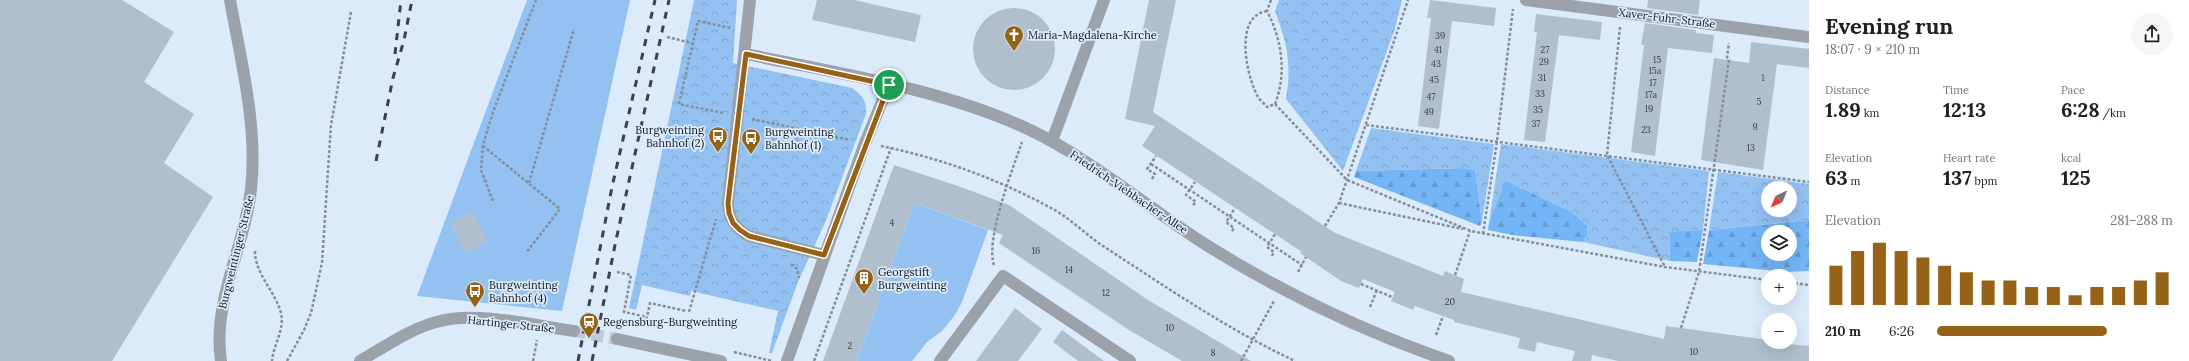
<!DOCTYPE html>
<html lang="en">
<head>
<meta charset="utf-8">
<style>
  :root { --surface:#fff; --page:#f6f6f6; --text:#202124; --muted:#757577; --accent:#966217 }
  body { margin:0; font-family:Lora,serif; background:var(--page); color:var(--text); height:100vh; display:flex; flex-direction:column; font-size:15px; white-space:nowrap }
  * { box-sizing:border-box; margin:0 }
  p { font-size:13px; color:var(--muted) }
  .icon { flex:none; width:22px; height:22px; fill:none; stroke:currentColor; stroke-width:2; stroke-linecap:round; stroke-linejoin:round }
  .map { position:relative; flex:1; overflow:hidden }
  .sheet { display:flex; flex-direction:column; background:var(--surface); width:380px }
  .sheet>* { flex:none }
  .needle { width:26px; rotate:224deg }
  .buttons { position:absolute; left:1761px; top:181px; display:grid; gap:8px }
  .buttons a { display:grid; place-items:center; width:36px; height:36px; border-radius:50%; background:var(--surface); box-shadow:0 4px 16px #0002; font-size:20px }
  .pin { position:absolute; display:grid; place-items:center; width:34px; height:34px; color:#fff; margin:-17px; border:2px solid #fff; border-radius:50%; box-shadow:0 1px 4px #0007 }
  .round { display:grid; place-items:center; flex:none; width:42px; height:42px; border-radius:21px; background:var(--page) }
  .head { display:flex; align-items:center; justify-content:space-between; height:68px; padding:0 16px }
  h1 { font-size:22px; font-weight:700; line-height:30px }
  .figures { display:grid; grid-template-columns:repeat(3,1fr); gap:6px; height:68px; padding:4px 16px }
  .figures div { display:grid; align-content:center }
  .figures b { font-size:20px; font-weight:700 }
  .figures small { font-size:11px; font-weight:400 }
  .figures p { font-size:11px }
  .chart { height:112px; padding:8px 16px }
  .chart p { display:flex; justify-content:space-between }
  .chart svg { width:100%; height:72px; margin-top:4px; stroke:var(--accent); stroke-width:6 }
  ul { padding:0 16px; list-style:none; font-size:13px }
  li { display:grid; grid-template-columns:64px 48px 1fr; align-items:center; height:30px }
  li i { height:10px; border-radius:5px; background:var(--accent) }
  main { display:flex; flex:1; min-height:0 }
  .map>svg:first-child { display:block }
  .green { fill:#93c1f2 }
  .forest { fill:url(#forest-firs); fill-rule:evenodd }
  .park { fill:url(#park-crowns); fill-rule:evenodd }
  .building { fill:#b0bfce }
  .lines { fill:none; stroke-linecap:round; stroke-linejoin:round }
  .street-tunnel { stroke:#bdcbda; stroke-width:12; stroke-dasharray:12 6; stroke-linecap:butt }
  .path { stroke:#848f9b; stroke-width:2.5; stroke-dasharray:3 2; stroke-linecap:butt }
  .street { stroke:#9ca2a9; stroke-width:12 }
  .rail { stroke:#3b424a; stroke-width:3; stroke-dasharray:7 7; stroke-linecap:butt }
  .route-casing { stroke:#fff; stroke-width:8 }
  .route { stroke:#966217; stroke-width:5 }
  .labels { text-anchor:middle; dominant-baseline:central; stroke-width:3.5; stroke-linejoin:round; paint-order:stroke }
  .number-label { font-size:9px; fill:#3a4149 }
  .street-label { font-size:11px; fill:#12171d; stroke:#dbebfb }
  .poi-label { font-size:11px; fill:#12171d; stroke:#dbebfb; text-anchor:start }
</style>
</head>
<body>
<main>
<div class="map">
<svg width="1809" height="361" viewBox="0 0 1809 361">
  <defs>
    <pattern id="forest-firs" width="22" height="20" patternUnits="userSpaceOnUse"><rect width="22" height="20" fill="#74b5f7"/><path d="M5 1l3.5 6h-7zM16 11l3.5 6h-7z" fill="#639bd3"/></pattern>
    <pattern id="park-crowns" width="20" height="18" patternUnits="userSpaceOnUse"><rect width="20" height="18" fill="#93c1f2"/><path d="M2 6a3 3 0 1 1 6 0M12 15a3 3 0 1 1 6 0" fill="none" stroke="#7ea5cf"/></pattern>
  </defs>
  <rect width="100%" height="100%" fill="#dbebfb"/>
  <g class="green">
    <path d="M 527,0 L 630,0 L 562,311 L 417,296 Z"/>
    <path d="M 914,203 L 988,230 L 962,302 L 955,315 L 942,331 L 927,342 L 912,361 L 857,361 Z"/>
  </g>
  <g class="forest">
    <path d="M 1464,168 L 1475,170 L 1482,222 L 1480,226 L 1354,177 L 1356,171 Z"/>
    <path d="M 1505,180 L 1572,212 L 1587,226 L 1588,234 L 1583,242 L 1512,235 L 1488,230 L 1489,223 Z"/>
    <path d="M 1809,220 L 1809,271 L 1787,272 L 1703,264 L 1709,230 ZM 1768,232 L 1790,232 L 1790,254 L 1768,254 Z"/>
    <path d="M 1703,230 L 1697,262 L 1670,261 L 1669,231 Z"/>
  </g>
  <g class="park">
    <path d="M 694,0 L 737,0 L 733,63 L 852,88 C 862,95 867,101 866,114 L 825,223 L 798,282 L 772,353 L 769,353 L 778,311 L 691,291 L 690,296 L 642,285 L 636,310 L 629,308 Z"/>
    <path d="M 1279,0 L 1402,0 L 1395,29 L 1343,171 L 1286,99 C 1292,65 1287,43 1275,11 Z"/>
    <path d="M 1371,128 L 1494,144 L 1482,222 L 1475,170 L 1464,168 L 1356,171 Z"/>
    <path d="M 1501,144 L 1709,171 L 1703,230 L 1669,232 L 1670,261 L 1583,242 L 1588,234 L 1587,226 L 1572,212 L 1505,180 L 1489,223 Z"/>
    <path d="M 1718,172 L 1809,184 L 1809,220 L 1709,230 ZM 1768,188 L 1790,188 L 1790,210 L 1768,210 Z"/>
  </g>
  <g class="building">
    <path d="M 0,0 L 122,0 L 174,32 L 144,82 L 194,114 L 164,163 L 213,197 L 112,361 L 0,361 Z"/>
    <path d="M 817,0 L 854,0 L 921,15 L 915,42 L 812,20 Z"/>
    <path d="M 1149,0 L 1176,0 L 1153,112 L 1335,233 L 1443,276 L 1445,271 L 1464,279 L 1461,292 L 1664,339 L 1666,326 L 1768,340 L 1768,342 L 1809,346 L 1809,361 L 1618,361 L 1592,355 L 1591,361 L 1572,361 L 1575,351 L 1537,342 L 1535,352 L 1518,348 L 1520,338 L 1454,322 L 1454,320 L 1415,306 L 1413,310 L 1391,301 L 1395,292 L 1363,279 L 1359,288 L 1341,281 L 1300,253 L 1302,252 L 1142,146 L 1155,126 L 1125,119 Z"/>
    <path d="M 1430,0 L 1496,8 L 1494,26 L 1452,21 L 1439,129 L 1418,126 L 1431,18 L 1427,18 Z"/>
    <path d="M 1648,0 L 1700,0 L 1698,15 L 1647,8 Z"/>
    <circle cx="1014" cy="49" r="41"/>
    <path d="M 1536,14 L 1602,22 L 1600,40 L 1559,35 L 1545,142 L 1524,140 L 1537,32 L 1534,32 Z"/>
    <path d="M 1645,23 L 1696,30 L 1696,33 L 1714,35 L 1712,53 L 1668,48 L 1655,156 L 1631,152 L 1644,45 L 1641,45 Z"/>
    <path d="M 1751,42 L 1809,49 L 1809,68 L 1777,64 L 1763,170 L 1701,160 L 1714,58 L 1749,63 Z"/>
    <path d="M 894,165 L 958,186 L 1009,205 L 1148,300 L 1251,361 L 1182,361 L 1129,330 L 999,243 L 1003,235 L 914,203 L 857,361 L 823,361 Z"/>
    <path d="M 472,211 L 488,241 L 467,253 L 450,223 Z"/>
    <path d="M 1015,308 L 1042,329 L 1018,361 L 976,361 Z"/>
    <path d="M 1062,330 L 1104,361 L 1078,361 L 1053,342 Z"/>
  </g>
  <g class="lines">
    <path class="street-tunnel" d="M 574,331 L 617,339"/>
    <g class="path">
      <path d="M 1267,11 C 1234,16 1246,74 1257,95 C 1259,100 1264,103 1267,107 L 1275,104 C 1287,73 1282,40 1267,11 L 1271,0"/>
      <path d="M 1620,27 L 1607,155 L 1665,267"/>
      <path d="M 667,37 L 692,43"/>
      <path d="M 1275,104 L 1347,180 L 1471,231 L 1665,267 L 1768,280"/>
      <path d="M 723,113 L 679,104 L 698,21 L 731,28"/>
      <path d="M 752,119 L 850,140"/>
      <path d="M 1366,125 L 1809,182"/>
      <path d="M 483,146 L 560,209 L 526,253"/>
      <path d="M 881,146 C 940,158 998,179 1051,208 C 1070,218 1085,234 1103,246 C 1166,287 1227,329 1295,361"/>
      <path d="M 1151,164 L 1302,265"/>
      <path d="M 1152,179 L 1155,174 L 1147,169 L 1156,156"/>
      <path d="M 529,183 L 574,29"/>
      <path d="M 493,201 L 481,170 L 483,145 L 493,112 L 536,0"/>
      <path d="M 1339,203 L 1463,229"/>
      <path d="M 1193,205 L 1196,202 L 1186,195 L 1195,182"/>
      <path d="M 1325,226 L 1339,203 L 1408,0"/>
      <path d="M 1232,231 L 1234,228 L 1226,222 L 1235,208"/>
      <path d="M 1483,234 L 1497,141 L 1513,9"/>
      <path d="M 255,251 C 255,274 275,291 281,313 C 285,329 273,346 272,361"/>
      <path d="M 1272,256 L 1274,252 L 1267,247 L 1275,234"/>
      <path d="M 791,264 L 797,269 L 799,278"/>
      <path d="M 994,265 C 985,240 1013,168 1022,142"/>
      <path d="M 617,272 L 631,275 L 624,312 L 647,317"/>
      <path d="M 1298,272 L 1306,257"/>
      <path d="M 1455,275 L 1470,231"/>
      <path d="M 1790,283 L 1809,285"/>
      <path d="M 1361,284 L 1392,297"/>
      <path d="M 1370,307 L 1377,290"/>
      <path d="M 689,312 L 716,219"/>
      <path d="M 626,327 L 627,322 L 645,326 L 650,303 L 686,311"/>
      <path d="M 1681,328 L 1699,272 L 1729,60 L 1727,57 L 1729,43"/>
      <path d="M 1436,335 L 1443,316"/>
      <path d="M 734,352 L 772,361"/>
      <path d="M 287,361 L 304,330 L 311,313 L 322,263 L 331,125 L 351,12"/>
      <path d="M 533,361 L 537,340"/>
      <path d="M 814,361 L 891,148"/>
      <path d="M 1241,361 L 1274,301"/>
    </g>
    <g class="street">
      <path d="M 750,0 L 728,203 C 729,219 735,228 749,236 L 824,255"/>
      <path d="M 1526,0 L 1809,37"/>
      <path d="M 746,54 C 837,73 943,89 1028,129 C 1089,158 1141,202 1197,239 C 1275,289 1362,331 1449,361"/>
      <path d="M 1052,141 L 1104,0"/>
      <path d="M 617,339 L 721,361"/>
      <path d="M 221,361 C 212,301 245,247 251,189 C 258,127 241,61 230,0"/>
      <path d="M 360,361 C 386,346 411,328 440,321 C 476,311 537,326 574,331"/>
      <path d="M 787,361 L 865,143 L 889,85"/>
      <path d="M 940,361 L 1003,276 L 1130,361"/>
    </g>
    <g class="rail">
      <path d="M 395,54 L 401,0"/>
      <path d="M 376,161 L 393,78 L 404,40 L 412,0"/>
      <path d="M 578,361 L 612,187 L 655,0"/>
      <path d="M 592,361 L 616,240 L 669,0"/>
    </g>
  </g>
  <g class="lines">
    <defs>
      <path id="route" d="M 746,54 L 889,85 L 824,255 L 749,236 L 740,230 L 733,223 L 729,213 L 728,203 Z"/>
    </defs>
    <use href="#route" class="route-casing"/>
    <use href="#route" class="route"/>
  </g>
  <defs>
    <symbol id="church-pin" viewBox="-11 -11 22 30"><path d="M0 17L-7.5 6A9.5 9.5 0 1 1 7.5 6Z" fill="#966217" stroke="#dbebfb"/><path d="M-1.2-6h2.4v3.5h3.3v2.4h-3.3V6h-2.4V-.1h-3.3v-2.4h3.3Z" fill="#fff"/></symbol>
    <symbol id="bus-pin" viewBox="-11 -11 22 30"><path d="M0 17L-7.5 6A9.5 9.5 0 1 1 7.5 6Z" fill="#966217" stroke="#dbebfb"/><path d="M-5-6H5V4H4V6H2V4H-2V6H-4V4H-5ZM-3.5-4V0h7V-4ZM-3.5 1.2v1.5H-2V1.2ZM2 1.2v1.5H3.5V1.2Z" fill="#fff"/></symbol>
    <symbol id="building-pin" viewBox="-11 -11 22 30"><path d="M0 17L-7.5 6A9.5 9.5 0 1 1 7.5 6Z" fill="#966217" stroke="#dbebfb"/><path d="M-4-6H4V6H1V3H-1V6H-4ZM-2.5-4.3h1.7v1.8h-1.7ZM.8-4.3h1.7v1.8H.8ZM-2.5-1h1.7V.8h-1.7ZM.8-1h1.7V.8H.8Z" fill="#fff"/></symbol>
    <symbol id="station-pin" viewBox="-11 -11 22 30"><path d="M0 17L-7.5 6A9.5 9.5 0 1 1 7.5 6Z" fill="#966217" stroke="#dbebfb"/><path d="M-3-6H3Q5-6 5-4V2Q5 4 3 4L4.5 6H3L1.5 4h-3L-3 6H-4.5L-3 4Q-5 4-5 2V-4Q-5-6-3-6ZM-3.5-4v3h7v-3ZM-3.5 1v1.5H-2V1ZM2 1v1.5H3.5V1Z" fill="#fff"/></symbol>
  </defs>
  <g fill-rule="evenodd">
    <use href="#church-pin" x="1003" y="24" width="22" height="30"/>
    <use href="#bus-pin" x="707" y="125" width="22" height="30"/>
    <use href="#bus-pin" x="740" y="127" width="22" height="30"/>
    <use href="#building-pin" x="853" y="267" width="22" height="30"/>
    <use href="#bus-pin" x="464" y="280" width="22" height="30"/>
    <use href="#station-pin" x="578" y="311" width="22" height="30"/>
  </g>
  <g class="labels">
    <g class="number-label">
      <text x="1440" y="35">39</text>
      <text x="1438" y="49">41</text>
      <text x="1545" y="49">27</text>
      <text x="1657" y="59">15</text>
      <text x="1544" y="61">29</text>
      <text x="1436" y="63">43</text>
      <text x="1655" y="70">15a</text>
      <text x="1542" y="77">31</text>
      <text x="1763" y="77">1</text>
      <text x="1434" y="79">45</text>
      <text x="1653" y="82">17</text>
      <text x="1540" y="93">33</text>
      <text x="1651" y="94">17a</text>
      <text x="1431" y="96">47</text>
      <text x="1759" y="101">5</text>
      <text x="1649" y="108">19</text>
      <text x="1538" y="109">35</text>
      <text x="1429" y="111">49</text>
      <text x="1536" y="123">37</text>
      <text x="1755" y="126">9</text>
      <text x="1646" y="129">23</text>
      <text x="1751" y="147">13</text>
      <text x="892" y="222">4</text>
      <text x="1036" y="250">16</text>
      <text x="1069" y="269">14</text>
      <text x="1106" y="292">12</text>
      <text x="1450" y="301">20</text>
      <text x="1170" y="327">10</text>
      <text x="850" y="345">2</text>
      <text x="1694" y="351">10</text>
      <text x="1213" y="352">8</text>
    </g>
    <g class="street-label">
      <text transform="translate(1667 18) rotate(7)">Xaver-Fuhr-Straße</text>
      <text transform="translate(1129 192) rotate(34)">Friedrich-Viehbacher-Allee</text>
      <text transform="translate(236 252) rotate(-76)">Burgweintinger Straße</text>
      <text transform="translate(511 324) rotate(6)">Hartinger Straße</text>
    </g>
    <g class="poi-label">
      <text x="1028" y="35">Maria-Magdalena-Kirche</text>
      <text x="704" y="130" text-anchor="end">Burgweinting<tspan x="704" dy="13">Bahnhof (2)</tspan></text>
      <text x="765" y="132">Burgweinting<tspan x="765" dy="13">Bahnhof (1)</tspan></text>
      <text x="878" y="272">Georgstift<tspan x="878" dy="13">Burgweinting</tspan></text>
      <text x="489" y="285">Burgweinting<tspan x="489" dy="13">Bahnhof (4)</tspan></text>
      <text x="603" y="322">Regensburg-Burgweinting</text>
    </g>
  </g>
</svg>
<div class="buttons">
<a><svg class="needle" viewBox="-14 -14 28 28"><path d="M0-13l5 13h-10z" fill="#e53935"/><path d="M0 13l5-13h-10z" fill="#757577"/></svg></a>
<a><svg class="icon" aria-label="layers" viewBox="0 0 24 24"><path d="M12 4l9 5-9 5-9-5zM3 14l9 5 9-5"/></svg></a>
<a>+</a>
<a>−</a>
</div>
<div class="pin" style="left:889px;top:85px;background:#1e9e55"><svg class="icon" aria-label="arrive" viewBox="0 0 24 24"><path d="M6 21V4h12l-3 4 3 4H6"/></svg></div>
</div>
<section class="sheet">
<div class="head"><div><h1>Evening run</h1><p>18:07 · 9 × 210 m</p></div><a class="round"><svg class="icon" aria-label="share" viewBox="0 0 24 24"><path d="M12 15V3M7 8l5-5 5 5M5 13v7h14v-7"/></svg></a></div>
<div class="figures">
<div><p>Distance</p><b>1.89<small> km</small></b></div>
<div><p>Time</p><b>12:13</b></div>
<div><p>Pace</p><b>6:28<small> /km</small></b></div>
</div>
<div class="figures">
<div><p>Elevation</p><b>63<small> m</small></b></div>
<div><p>Heart rate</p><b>137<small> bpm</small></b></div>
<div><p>kcal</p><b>125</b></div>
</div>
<div class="chart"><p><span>Elevation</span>281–288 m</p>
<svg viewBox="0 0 160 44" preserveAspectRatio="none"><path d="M5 44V20M15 44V11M25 44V6M35 44V11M45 44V15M55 44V20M65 44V24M75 44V29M85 44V29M95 44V33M105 44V33M115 44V38M125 44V33M135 44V33M145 44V29M155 44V24"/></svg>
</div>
<ul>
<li><b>210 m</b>6:26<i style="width:72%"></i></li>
</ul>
</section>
</main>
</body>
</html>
